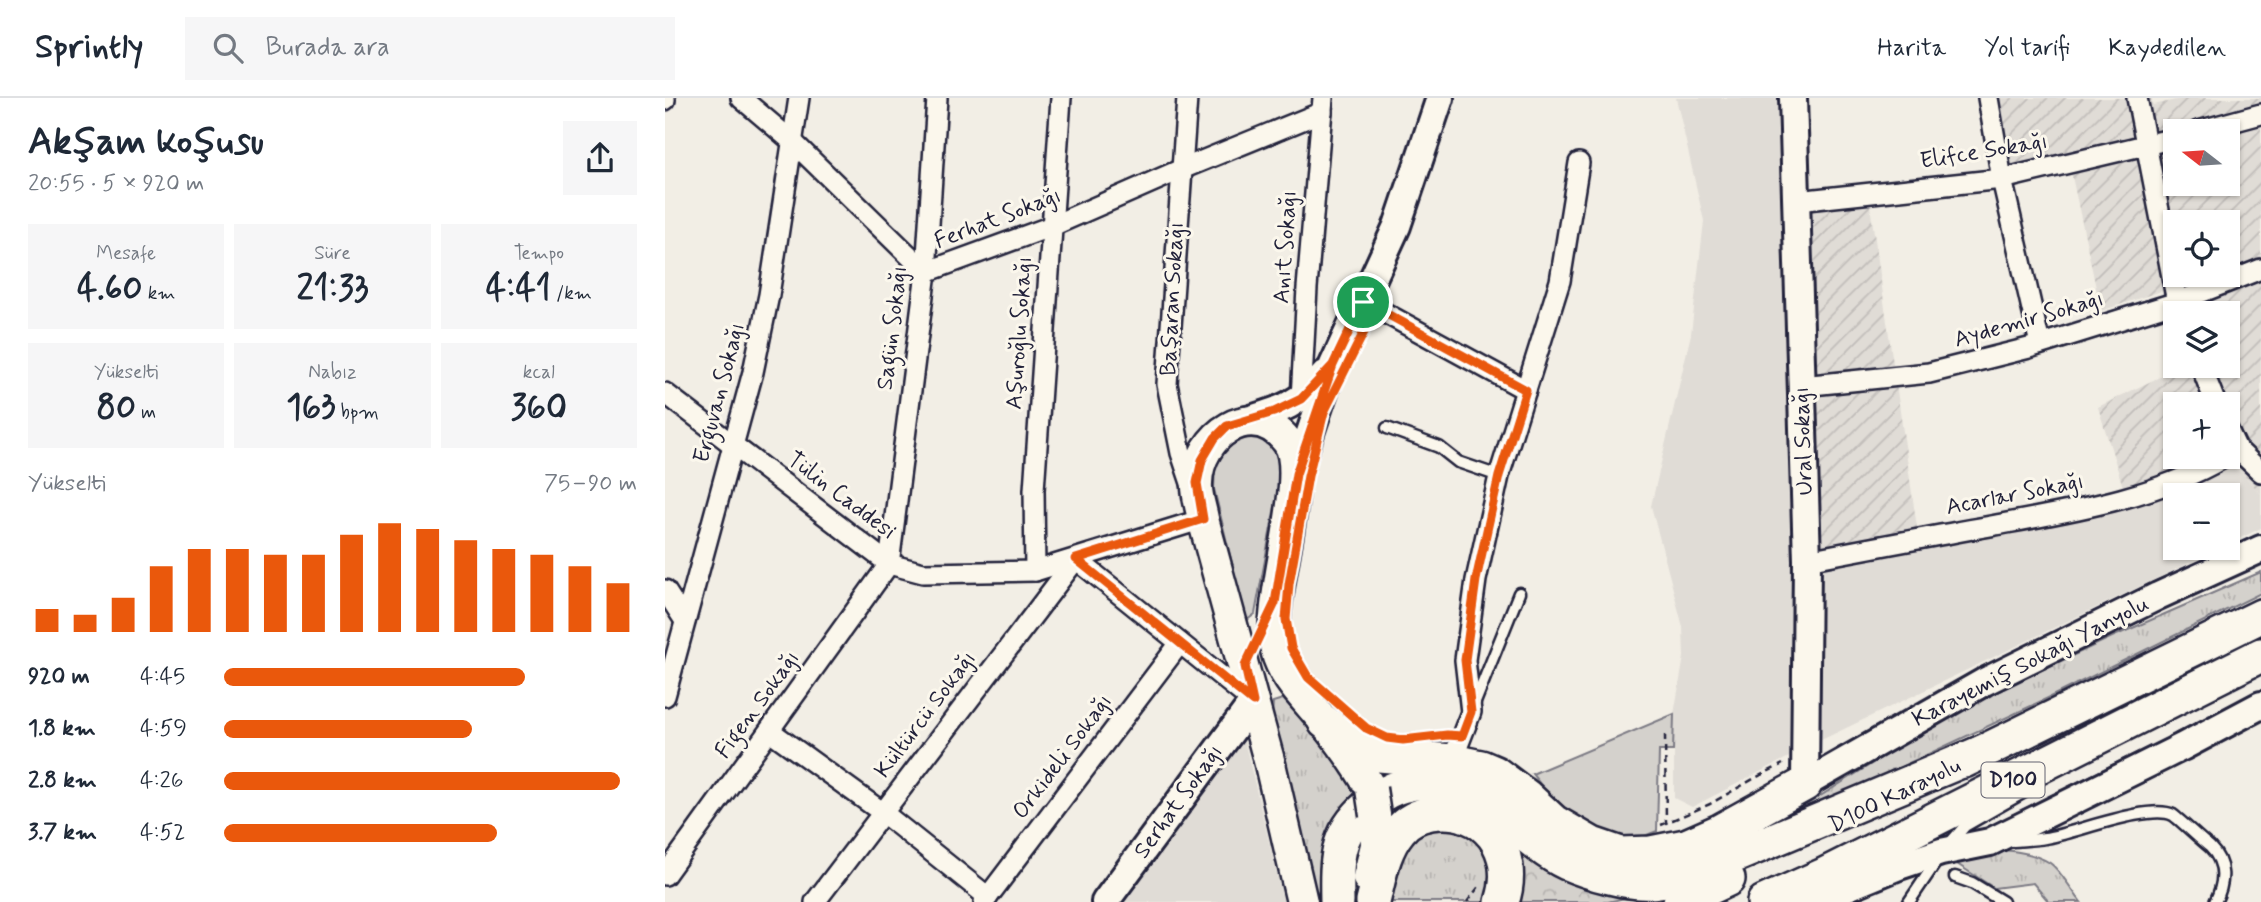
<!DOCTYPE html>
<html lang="tr">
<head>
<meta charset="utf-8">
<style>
  :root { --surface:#fff; --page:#f6f6f7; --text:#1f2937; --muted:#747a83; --line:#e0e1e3; --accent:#ea580c }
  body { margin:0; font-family:Mynerve,sans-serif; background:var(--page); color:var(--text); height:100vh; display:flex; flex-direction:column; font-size:26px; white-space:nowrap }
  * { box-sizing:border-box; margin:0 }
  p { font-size:23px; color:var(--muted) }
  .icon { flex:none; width:38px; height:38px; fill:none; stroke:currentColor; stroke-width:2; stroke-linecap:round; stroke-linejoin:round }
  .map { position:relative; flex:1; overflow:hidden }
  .sheet { display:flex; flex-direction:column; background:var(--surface); width:665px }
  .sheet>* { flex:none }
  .needle { width:46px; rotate:287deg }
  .tools { position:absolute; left:1498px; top:21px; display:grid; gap:14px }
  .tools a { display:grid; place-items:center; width:77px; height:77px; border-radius:0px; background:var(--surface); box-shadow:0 2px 5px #0004; font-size:35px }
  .pin { position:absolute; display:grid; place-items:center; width:60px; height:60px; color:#fff; margin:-30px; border:4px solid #fff; border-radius:50%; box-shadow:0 2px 7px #0007 }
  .round { display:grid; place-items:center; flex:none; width:74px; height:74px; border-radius:0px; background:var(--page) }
  .overview { display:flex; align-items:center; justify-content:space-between; height:119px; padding:0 28px }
  h1 { font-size:38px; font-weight:700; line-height:52px }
  .metrics { display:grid; grid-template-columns:repeat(3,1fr); gap:10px; height:119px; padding:7px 28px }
  .metrics div { display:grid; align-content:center; border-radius:0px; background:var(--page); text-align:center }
  .metrics b { font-size:35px; font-weight:700 }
  .metrics small { font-size:19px; font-weight:400 }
  .metrics p { font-size:19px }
  .chart { height:196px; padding:14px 28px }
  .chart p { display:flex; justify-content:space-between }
  .chart svg { width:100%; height:126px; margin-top:7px; stroke:var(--accent); stroke-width:6 }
  ul { padding:0 28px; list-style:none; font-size:23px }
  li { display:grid; grid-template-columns:112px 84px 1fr; align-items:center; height:52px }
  li i { height:18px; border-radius:9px; background:var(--accent) }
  header { display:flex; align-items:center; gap:42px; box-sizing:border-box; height:98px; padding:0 35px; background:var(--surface); border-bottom:2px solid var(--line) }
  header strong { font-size:33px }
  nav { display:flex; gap:38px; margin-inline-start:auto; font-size:24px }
  .search { width:490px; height:63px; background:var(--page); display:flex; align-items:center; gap:18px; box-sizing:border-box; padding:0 24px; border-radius:0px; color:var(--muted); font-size:26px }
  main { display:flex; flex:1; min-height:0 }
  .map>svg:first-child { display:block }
  .built { fill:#e0dcd6 }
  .industrial { fill:url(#industrial-furrows); fill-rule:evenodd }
  .grass { fill:url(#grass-tufts); stroke:#7b7a84; stroke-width:2 }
  .forest { fill:url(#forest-crowns); stroke:#7b7a84; stroke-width:2 }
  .park { fill:#d4d1cc; stroke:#7b7a84; stroke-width:2 }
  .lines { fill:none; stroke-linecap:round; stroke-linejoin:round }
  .lane-casing { stroke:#22223b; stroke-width:15 }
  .street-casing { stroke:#22223b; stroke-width:24 }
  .secondary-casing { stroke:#22223b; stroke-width:32 }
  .primary-casing { stroke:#22223b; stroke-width:35 }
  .highway-casing { stroke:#22223b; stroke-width:38 }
  .path { stroke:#22223b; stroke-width:2.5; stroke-dasharray:7 5; stroke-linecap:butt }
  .lane { stroke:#fbf7ec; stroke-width:10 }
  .street { stroke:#fbf7ec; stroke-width:19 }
  .secondary { stroke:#fbf7ec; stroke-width:26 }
  .primary { stroke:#fbf7ec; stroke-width:30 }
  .highway { stroke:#fbf7ec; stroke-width:33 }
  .primary-bridge-casing { stroke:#22223b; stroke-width:35; stroke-linecap:butt }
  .primary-bridge { stroke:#fbf7ec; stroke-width:30 }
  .route-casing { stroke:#fff; stroke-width:14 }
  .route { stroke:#ea580c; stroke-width:9 }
  .labels { text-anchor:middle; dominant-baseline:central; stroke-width:6; stroke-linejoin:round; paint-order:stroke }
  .shield { fill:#fbf7ec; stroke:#636270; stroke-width:2 }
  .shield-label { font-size:21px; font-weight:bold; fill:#22223b }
  .street-label { font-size:23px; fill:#22223b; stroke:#fbf7ec }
</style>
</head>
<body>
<header>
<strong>Sprintly</strong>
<div class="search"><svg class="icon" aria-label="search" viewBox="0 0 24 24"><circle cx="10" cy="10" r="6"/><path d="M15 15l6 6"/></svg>Burada ara</div>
<nav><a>Harita</a><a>Yol tarifi</a><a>Kaydedilen</a></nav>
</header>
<main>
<section class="sheet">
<div class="overview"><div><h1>Akşam koşusu</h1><p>20:55 · 5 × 920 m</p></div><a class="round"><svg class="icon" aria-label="share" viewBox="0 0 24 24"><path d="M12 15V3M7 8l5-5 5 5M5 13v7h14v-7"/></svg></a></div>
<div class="metrics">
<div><p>Mesafe</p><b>4.60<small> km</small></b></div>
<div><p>Süre</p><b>21:33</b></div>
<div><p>Tempo</p><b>4:41<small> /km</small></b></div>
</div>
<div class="metrics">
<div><p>Yükselti</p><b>80<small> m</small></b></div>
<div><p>Nabız</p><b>163<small> bpm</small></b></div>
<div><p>kcal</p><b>360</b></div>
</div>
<div class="chart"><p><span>Yükselti</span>75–90 m</p>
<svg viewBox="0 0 160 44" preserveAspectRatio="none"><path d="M5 44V36M15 44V38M25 44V32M35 44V21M45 44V15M55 44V15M65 44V17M75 44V17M85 44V10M95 44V6M105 44V8M115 44V12M125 44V15M135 44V17M145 44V21M155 44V27"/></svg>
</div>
<ul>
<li><b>920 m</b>4:45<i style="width:73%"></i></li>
<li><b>1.8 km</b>4:59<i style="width:60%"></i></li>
<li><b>2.8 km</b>4:26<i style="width:96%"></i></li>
<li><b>3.7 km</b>4:52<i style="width:66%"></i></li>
</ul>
</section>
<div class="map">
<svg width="1596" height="804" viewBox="0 0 1596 804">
  <defs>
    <pattern id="industrial-furrows" width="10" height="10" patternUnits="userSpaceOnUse" patternTransform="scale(1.75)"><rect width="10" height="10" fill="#e0dcd6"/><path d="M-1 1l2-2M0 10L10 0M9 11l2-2" fill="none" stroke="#c0bcb9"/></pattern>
    <pattern id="grass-tufts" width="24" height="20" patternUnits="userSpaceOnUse" patternTransform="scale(1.75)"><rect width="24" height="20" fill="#d4d1cc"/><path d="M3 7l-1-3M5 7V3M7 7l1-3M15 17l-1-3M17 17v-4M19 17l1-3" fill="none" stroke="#b6b3b0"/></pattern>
    <pattern id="forest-crowns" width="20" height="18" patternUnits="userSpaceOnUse" patternTransform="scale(1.75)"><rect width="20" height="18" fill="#d4d1cc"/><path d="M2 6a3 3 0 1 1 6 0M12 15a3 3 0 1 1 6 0" fill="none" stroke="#b6b3b0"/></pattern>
  </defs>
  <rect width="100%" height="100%" fill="#f2eee5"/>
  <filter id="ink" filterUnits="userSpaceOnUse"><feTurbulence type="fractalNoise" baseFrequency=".0143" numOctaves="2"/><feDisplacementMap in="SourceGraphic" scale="14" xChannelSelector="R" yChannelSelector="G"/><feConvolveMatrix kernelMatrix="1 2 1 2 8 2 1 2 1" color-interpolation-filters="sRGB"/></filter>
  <g filter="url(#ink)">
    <g class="built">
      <path d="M 1011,0 L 1119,0 L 1129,452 L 1124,659 L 1027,709 L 1009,700 L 1009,616 L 1019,559 L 1018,529 L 986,408 L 1026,236 L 1039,123 Z"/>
      <path d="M 1567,364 L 1596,396 L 1596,430 L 1563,446 L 1563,397 L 1510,397 L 1510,450 L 1555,450 L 1150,645 L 1151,465 L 1255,450 Z"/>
      <path d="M 577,634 L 619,804 L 452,804 Z"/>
    </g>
    <g class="industrial">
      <path d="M 1330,0 L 1486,0 L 1488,7 L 1520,0 L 1596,0 L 1596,396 L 1567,364 L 1464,408 L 1433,309 L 1517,268 L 1563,268 L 1563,215 L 1510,215 L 1510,226 L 1496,193 L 1436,213 L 1405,69 L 1341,80 ZM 1510,33 L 1563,33 L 1563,86 L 1510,86 ZM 1510,124 L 1563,124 L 1563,177 L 1510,177 ZM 1510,306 L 1563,306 L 1563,359 L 1510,359 Z"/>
      <path d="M 1202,87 L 1255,450 L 1151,465 L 1143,91 Z"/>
    </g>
    <g class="grass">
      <path d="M 1596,474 L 1596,495 L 1383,600 L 1122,722 L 1122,719 L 1292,612 L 1447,539 Z"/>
      <path d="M 1591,595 L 1595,596 L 1414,694 L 1307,737 Z"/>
      <path d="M 618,601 L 677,664 L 693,700 L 660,804 L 650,804 L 607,619 L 608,604 Z"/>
      <path d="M 784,728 L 813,740 L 825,759 L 825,804 L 722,804 L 736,758 L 755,733 Z"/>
      <path d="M 1320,751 C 1341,752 1366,753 1385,765 C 1395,772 1408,794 1416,804 L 1384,804 L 1368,785 L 1329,790 L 1292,766 L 1292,756 Z"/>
    </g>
    <path class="forest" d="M 846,736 L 964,799 L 943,804 L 852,804 Z"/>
    <g class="park">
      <path d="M 579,336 L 602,339 L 618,365 L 590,516 L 581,523 L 549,391 L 550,367 L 557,353 Z"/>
      <path d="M 1009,616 L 1008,653 L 994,653 L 992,733 L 964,744 L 913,725 L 892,707 L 867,676 Z"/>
    </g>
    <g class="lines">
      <defs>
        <g id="lane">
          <path d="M 722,330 L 774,349 L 793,364 L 834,378"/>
          <path d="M 809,607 L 854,495"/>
          <path d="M 1348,743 C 1358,742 1370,742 1380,740 C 1408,736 1485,705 1508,717 C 1515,722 1537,743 1545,749 C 1561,765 1560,785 1550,804"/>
          <path d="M 1284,746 L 1300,728 L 1363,692"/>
          <path d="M 1290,779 L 1307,785 L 1338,804"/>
          <path d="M 1244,804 L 1273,761"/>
        </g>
        <g id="street">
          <path d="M 76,0 L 128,44 L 261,174 L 387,128 L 517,71 L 657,14"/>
          <path d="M 1323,0 L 1337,81 L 1375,246"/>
          <path d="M 1472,0 L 1512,204 L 1516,214"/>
          <path d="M 0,2 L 0,0"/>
          <path d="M 1533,33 L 1596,16"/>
          <path d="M 1132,103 L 1337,81 L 1510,40"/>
          <path d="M 698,203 L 861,292"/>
          <path d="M 1536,268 L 1551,306"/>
          <path d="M 1137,288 L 1264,275 L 1364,250 L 1512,204 L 1596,171"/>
          <path d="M 0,295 L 224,466 L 258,475 L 370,473 L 538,421 L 516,355 L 502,286 L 522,0"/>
          <path d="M 636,301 L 642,190 L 658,0"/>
          <path d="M 1563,332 L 1572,351 L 1596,374"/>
          <path d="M 411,461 L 587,603"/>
          <path d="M 1142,462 C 1205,450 1268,438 1331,427 C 1407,413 1493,399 1560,359"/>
          <path d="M 370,473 L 369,392 L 396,0"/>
          <path d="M 0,492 L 20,523"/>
          <path d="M 0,598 L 88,274 L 104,197 L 134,0"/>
          <path d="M 105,633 L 217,714 L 323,799"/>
          <path d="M 787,663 L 806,614 L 800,562 L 811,482 L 834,378 L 895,183 L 914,65"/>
          <path d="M 0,777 L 224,466 L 261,174 L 272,0"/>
          <path d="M 150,804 L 411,461"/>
          <path d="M 319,804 L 515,545"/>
        </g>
        <g id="secondary">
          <path d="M 1128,0 L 1142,462 L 1140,686"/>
          <path d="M 579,323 C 616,312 634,307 660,276"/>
          <path d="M 631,376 L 668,267 L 732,128 L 775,0"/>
          <path d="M 1140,686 L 1319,584 L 1493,498 L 1596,451"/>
          <path d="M 440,804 L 588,604"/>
          <path d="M 1138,804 L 1166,796 L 1234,768 L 1276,754 L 1325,744 L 1517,649 L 1596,607"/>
        </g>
        <g id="primary">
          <path d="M 703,780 L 711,747 L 710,717"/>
          <path d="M 637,804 L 605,666 L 538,421 C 536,410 531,396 532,385 C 533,337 587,299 622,343 C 647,375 600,503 611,552 C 617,579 641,601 658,622 C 676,644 692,666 706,691"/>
        </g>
        <g id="highway">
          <path d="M 660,624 L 691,648 L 714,657 L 787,663 L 816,669 L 830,675 L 862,699 L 889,724 L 927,746 L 956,756 L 986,755 L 1021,748 L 1055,733 L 1140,686"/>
          <path d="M 1299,663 L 1596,518"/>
          <path d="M 672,804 C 671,756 671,732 711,701 C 728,688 745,684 766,685 C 824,687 853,742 902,765 C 923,774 962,786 985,784 C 1003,783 1019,777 1036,772 L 1320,653"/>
          <path d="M 708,804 C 714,781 718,752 734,733 C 741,723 754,717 766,715 C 821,707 854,754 837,804"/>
          <path d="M 1015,804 L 1063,781"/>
          <path d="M 1099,804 L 1159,777 L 1596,557"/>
        </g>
      </defs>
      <use href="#lane" class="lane-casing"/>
      <use href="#street" class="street-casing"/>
      <use href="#secondary" class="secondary-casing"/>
      <use href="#primary" class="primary-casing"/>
      <use href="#highway" class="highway-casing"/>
      <g class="path">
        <path d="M 1000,637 L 1001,725"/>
        <path d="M 996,727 L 1045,706 L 1090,680 L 1118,666"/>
        <path d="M 802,804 L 815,787"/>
      </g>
      <use href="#lane" class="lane"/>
      <use href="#street" class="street"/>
      <use href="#secondary" class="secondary"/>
      <use href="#primary" class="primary"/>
      <use href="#highway" class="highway"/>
      <defs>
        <path id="primary-bridge" d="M 706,691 L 710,717"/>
      </defs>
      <use href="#primary-bridge" class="primary-bridge-casing"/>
      <use href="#primary-bridge" class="primary-bridge"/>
    </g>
  </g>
  <g class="lines" filter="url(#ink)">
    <defs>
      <path id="route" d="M 698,204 L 668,267 L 631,376 L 610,505 L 580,568 L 588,604 L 411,461 L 538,421 L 532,385 L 537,362 L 550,340 L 562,328 L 609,314 L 636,301 L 668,267 L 698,204 L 711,210 L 861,292 L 834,378 L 811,482 L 800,562 L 806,614 L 797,638 L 782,637 L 738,642 L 722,640 L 701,630 L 643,579 L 626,550 L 621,521 L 624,486 L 643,378 L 659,314 L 711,210 L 698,204"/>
    </defs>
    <use href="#route" class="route-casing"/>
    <use href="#route" class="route"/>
  </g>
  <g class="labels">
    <rect class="shield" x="1316.5" y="664.5" width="63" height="35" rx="5"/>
    <g class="shield-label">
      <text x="1348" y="682">D100</text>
    </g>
    <g class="street-label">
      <text transform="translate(1319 54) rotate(-9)">Elifce Sokağı</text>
      <text transform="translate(333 121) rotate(-21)">Ferhat Sokağı</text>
      <text transform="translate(621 149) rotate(-86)">Anıt Sokağı</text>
      <text transform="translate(508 201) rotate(-87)">Başaran Sokağı</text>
      <text transform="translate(1364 222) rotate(-16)">Aydemir Sokağı</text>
      <text transform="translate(228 230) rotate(-83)">Sagün Sokağı</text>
      <text transform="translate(355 235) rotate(-86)">Aşuroğlu Sokağı</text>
      <text transform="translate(55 295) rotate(-75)">Erguvan Sokağı</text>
      <text transform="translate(1139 343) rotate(-92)">Ural Sokağı</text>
      <text transform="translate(1350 397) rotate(-11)">Acarlar Sokağı</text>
      <text transform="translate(176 398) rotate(37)">Tülin Caddesi</text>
      <text transform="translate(1366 564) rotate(-27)">Karayemiş Sokağı Yanyolu</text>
      <text transform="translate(93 607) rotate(-54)">Figen Sokağı</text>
      <text transform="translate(261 617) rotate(-53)">Kültürcü Sokağı</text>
      <text transform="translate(398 659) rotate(-53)">Orkideli Sokağı</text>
      <text transform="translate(1230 698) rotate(-26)">D100 Karayolu</text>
      <text transform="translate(514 704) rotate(-54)">Serhat Sokağı</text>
    </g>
  </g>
</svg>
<div class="tools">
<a><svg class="needle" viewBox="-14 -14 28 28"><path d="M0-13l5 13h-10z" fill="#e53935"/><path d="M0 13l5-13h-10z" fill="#747a83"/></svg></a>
<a><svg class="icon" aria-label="locate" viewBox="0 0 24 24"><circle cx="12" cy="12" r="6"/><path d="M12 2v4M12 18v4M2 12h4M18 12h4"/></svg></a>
<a><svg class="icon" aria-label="layers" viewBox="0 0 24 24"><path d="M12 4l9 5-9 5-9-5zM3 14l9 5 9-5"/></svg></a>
<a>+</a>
<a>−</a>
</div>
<div class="pin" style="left:698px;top:204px;background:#1e9e55"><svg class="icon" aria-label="arrive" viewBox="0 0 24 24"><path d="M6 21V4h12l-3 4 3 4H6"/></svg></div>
</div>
</main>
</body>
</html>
